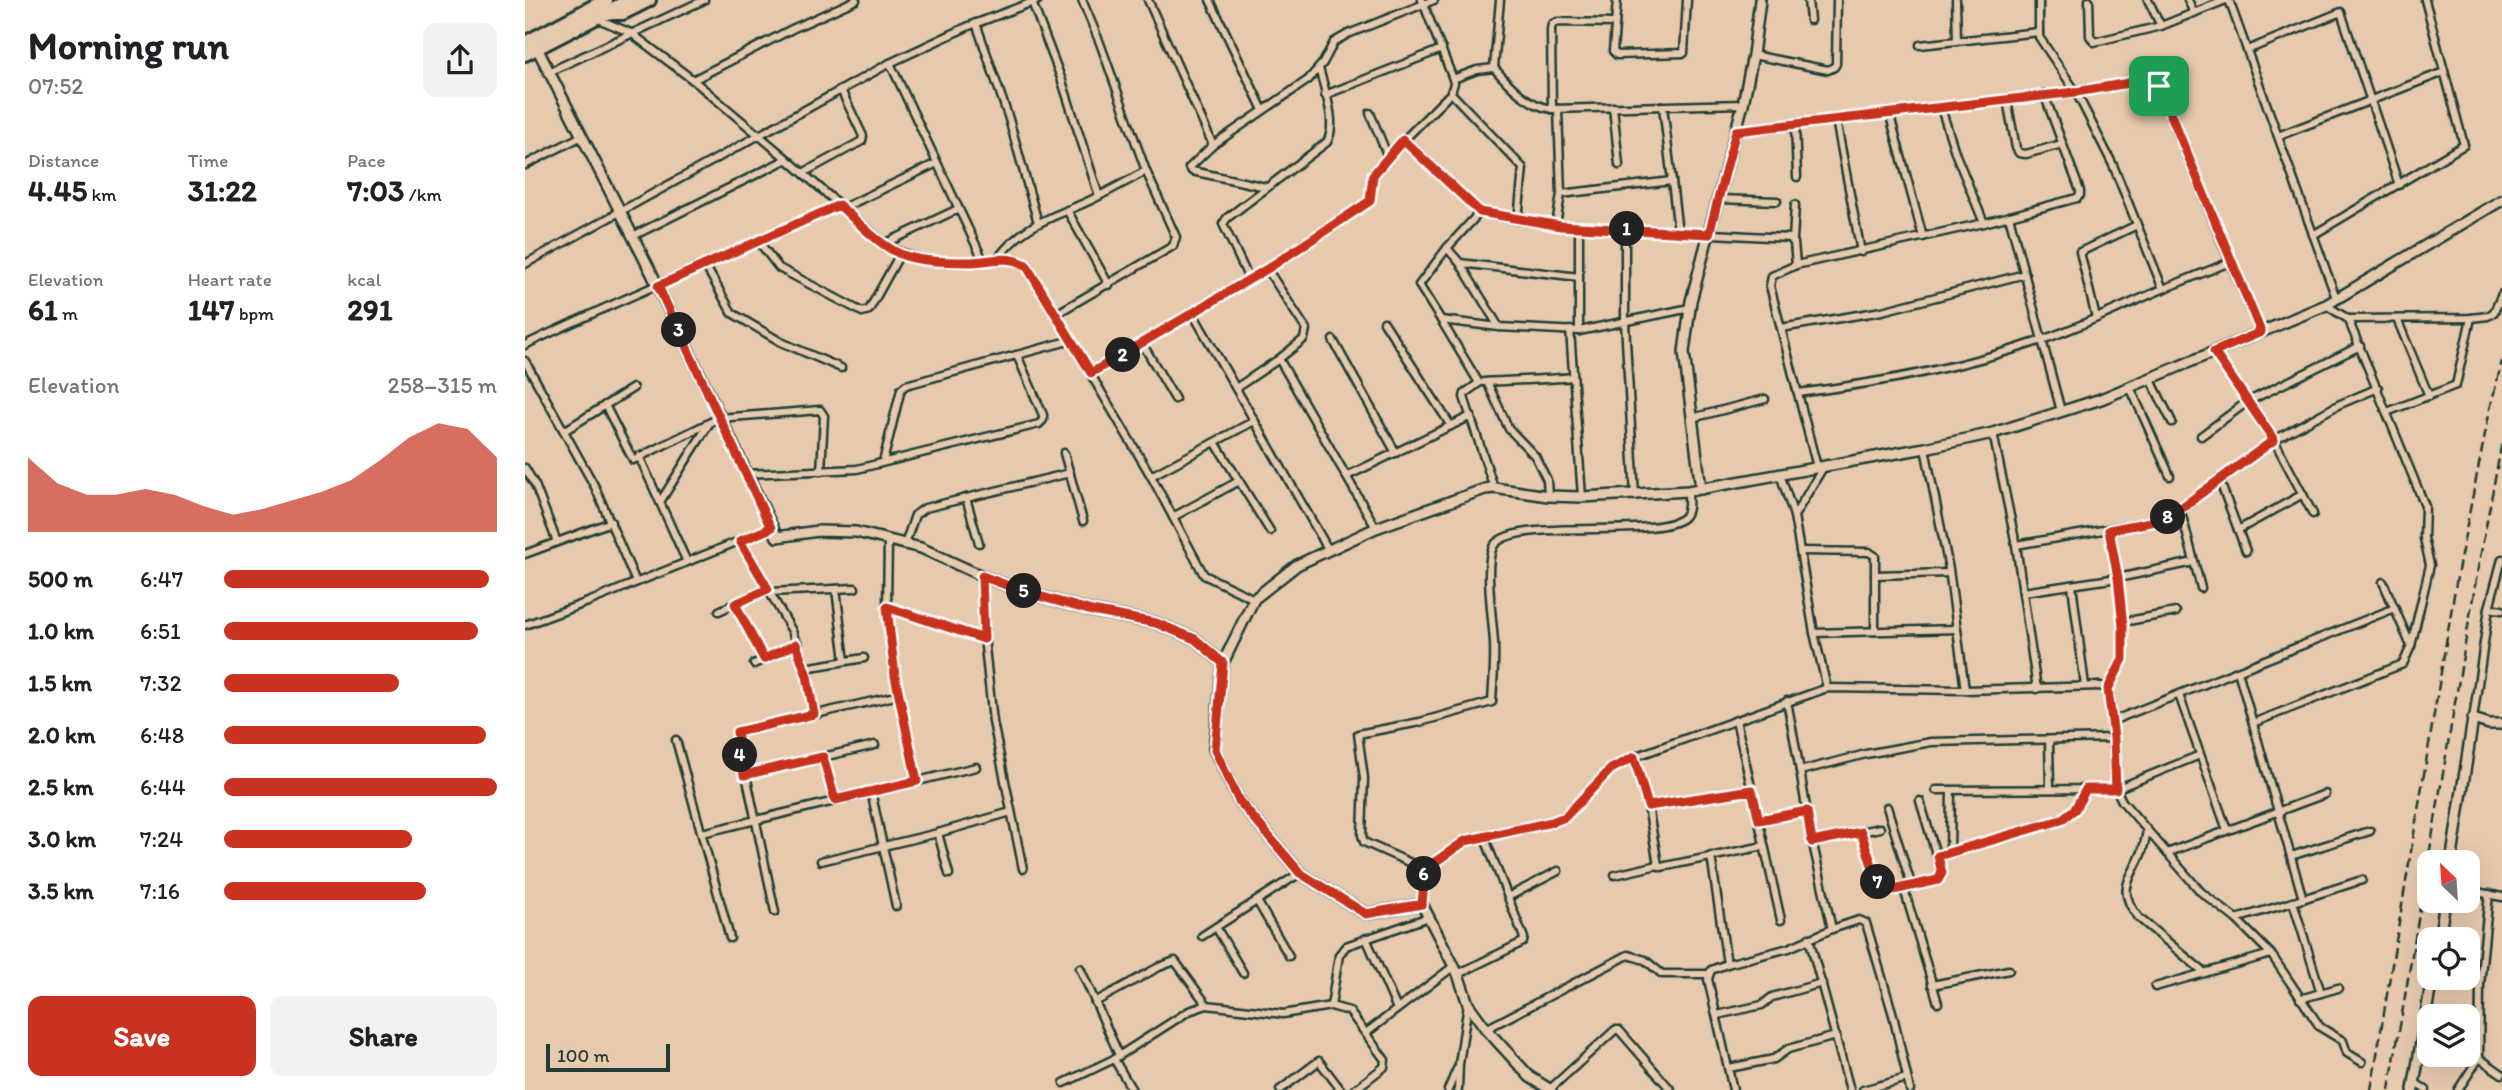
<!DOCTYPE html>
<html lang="en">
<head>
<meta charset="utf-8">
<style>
  :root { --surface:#fff; --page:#f2f2f2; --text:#202124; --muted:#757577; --accent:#c8321e }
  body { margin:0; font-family:Itim,sans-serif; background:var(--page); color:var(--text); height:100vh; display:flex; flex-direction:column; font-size:26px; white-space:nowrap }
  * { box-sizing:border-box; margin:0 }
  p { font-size:23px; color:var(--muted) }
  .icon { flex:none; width:38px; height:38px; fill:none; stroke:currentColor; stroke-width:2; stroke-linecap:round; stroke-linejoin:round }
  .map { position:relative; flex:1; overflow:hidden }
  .sheet { display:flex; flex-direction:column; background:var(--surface); width:525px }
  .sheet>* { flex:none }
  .needle { width:46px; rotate:335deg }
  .tools { position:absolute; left:1892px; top:850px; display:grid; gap:14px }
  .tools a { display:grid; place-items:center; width:63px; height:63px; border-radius:14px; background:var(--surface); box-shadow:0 7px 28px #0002; font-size:35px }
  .scale { position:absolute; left:21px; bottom:18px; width:124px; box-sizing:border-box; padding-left:7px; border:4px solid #1f3d34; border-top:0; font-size:19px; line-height:24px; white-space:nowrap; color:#1f3d34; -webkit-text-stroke:5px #e7c9ad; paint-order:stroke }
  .pin { position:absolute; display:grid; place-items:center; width:60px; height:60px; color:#fff; margin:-30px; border-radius:14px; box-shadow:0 4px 10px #0006 }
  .km { position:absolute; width:35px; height:35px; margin:-18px; border-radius:50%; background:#222; color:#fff; font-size:19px; line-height:35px; text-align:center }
  .round { display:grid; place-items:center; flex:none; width:74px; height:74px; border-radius:14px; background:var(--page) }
  .headline { display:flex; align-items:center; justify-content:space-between; height:119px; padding:0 28px }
  h1 { font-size:38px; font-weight:800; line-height:52px }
  .figures { display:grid; grid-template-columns:repeat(3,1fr); gap:10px; height:119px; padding:7px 28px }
  .figures div { display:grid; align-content:center }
  .figures b { font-size:30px; font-weight:800 }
  .figures small { font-size:19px; font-weight:400 }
  .figures p { font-size:19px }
  .chart { height:196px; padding:14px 28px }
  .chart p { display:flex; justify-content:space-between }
  .chart svg { width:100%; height:126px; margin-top:7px; fill:var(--accent); opacity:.7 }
  .primary-button { display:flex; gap:14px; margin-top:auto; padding:14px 28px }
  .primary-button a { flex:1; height:80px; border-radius:14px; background:var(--accent); color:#fff; font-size:28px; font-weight:800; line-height:80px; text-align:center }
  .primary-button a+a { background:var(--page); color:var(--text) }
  ul { padding:0 28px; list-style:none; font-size:23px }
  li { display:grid; grid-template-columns:112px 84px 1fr; align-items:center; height:52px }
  li i { height:18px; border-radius:9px; background:var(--accent) }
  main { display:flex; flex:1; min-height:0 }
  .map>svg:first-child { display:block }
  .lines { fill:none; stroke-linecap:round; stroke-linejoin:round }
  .street-casing { stroke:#1f3d34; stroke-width:11 }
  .secondary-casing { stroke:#1f3d34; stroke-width:14 }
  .highway-casing { stroke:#1f3d34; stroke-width:18 }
  .street { stroke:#e7c9ad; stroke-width:6 }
  .secondary { stroke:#e7c9ad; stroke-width:9 }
  .highway { stroke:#e7c9ad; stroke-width:12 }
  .rail { stroke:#1f3d34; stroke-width:2.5; stroke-dasharray:10 5; stroke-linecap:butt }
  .route-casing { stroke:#fff; stroke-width:14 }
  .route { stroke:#c8321e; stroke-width:9 }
</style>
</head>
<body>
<main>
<section class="sheet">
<div class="headline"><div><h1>Morning run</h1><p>07:52</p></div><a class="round"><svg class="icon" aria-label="share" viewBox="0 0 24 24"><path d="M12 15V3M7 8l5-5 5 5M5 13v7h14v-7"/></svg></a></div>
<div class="figures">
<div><p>Distance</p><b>4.45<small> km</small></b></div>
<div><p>Time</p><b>31:22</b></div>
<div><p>Pace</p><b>7:03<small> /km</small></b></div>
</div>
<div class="figures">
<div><p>Elevation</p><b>61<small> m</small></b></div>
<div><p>Heart rate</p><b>147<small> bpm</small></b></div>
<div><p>kcal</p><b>291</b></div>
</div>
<div class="chart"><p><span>Elevation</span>258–315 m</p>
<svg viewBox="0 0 160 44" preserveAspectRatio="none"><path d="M0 44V18L10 27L20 31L30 31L40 29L50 31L60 35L70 38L80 36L90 33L100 30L110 26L120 19L130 11L140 6L150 8L160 18V44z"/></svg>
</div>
<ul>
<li><b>500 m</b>6:47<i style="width:97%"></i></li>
<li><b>1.0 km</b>6:51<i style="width:93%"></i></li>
<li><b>1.5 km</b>7:32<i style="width:64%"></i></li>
<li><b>2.0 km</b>6:48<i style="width:96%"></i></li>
<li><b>2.5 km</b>6:44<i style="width:100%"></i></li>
<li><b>3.0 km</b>7:24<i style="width:69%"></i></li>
<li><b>3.5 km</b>7:16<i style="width:74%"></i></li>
</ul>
<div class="primary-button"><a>Save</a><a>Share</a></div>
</section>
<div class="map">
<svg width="1977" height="1090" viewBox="0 0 1977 1090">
  <rect width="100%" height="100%" fill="#e7c9ad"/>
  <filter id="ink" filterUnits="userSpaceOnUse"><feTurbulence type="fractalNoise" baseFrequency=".0143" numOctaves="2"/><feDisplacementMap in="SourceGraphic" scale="14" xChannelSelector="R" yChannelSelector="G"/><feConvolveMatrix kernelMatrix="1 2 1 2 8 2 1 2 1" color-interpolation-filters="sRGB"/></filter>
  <g filter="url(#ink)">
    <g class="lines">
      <defs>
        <g id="street">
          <path d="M 623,0 L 688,145 L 664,168 L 667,171 L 741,187"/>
          <path d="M 685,0 L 738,110"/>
          <path d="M 897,0 L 928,79 L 952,70 L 969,68 C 984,85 1003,106 1027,109 L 1218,104"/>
          <path d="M 1092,0 L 1088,51 L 1092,55 L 1159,53 L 1162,0"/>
          <path d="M 1283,0 L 1285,20"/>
          <path d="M 1431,0 L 1432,41"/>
          <path d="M 1514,0 L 1514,37 L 1551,92 L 1588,165 L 1638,289 L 1705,262 L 1736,332"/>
          <path d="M 1564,0 L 1565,36 L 1569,42 L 1636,26 L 1701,0"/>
          <path d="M 1623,0 L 1636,26"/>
          <path d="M 1663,0 L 1669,13"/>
          <path d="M 1704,0 L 1811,298"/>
          <path d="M 507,2 L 536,78 L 574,196"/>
          <path d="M 71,18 L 106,33 L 168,80 L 262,159 L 359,244 C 383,259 419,265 448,262 C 468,260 483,255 501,265 L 626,476 L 679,575 L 729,599"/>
          <path d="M 451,23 L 484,119 L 513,223"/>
          <path d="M 1395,45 L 1514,32"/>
          <path d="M 1722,50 L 1816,12 L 1874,185"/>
          <path d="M 1228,55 L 1303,70 L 1309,67 L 1311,64 L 1312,0"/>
          <path d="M 365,63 L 458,260"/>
          <path d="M 969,68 L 975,0"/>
          <path d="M 24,72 L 179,0"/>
          <path d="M 168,80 L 267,29 L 331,0"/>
          <path d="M 926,93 L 998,168 L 993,220"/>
          <path d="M 800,95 L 917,49"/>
          <path d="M 1482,100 L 1491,148 L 1494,153 L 1501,154 L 1537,144"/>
          <path d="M 1138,106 L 1153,232"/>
          <path d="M 1088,107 L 1094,165"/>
          <path d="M 1416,108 L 1431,155 L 1459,223"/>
          <path d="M 1027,109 L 1026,30 L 1027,24 L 1032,22 L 1090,23"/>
          <path d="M 1364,112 L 1398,237"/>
          <path d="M 845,113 L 863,157"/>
          <path d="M 1311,120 L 1336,252"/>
          <path d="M 1270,124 L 1272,177"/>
          <path d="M 1211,131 L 1551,92 L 1626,80 L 1634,87 L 1705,262"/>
          <path d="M 1753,136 L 1919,72"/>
          <path d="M 879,140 L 955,212 L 993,220 L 1054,227 L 1265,238 L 1269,243 L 1271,265"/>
          <path d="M 688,145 L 783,80 L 798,63 L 809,42 L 823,34 L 909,0"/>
          <path d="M 0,165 L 57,136"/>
          <path d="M 278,173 L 337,141 L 338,136 L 316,90"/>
          <path d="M 1036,194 L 1147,181"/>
          <path d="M 1193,199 L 1252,201"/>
          <path d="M 318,208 L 412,163"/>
          <path d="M 542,210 L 584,285"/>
          <path d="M 955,212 L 922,248 L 894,285 L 916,320 L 974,327 L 1054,331 L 1165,308"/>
          <path d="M 1484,216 L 1536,411"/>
          <path d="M 1031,225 L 1036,194 L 1033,109"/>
          <path d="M 1054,227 L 1054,331"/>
          <path d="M 1100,229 L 1100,323 L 1110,496"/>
          <path d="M 1788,235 L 1939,145 L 1900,0"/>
          <path d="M 108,236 L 262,159"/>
          <path d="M 1268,240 L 1270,205"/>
          <path d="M 234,242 L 254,268 L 337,312 L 344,310 L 375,254"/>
          <path d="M 359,244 L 433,209"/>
          <path d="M 922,248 L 935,263 L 1054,277"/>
          <path d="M 473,258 C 501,221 529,218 568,199 C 586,190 604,180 621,171"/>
          <path d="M 935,263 L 974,327"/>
          <path d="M 0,264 L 365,63 L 444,26 L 513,0"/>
          <path d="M 180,265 L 207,313 L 256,342 L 316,368"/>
          <path d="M 742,269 L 781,329 L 779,339 L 754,359 L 851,528"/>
          <path d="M 724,279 L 698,224 L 702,218 L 802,142 C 813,123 799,89 794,68"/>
          <path d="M 1801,305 L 1823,319 L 1946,318 L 1963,316 L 1969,312 L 1977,294"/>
          <path d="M 667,312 L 803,549"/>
          <path d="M 531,314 L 648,246 L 651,237 L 621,171 L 575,43 L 557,0"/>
          <path d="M 1571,318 L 1555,252 L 1612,225"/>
          <path d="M 1823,319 L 1900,506 L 1899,538 L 1905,565 L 1886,646"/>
          <path d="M 1872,319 L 1904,396"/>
          <path d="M 916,320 L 954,383 L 940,393 L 939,397 L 969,488"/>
          <path d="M 859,322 L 926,426"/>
          <path d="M 1256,328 L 1357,311 L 1500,274"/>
          <path d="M 1045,330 L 1057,497"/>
          <path d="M 808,340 L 871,453"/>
          <path d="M 617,343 L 650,399"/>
          <path d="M 0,345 C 103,295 210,253 314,205"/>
          <path d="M 1689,352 L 1749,440 L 1788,514"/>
          <path d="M 0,361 L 70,487 L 111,582"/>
          <path d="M 566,373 L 742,269 L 845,201 L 848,175 L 879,140 L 926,93 L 929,83 L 928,79"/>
          <path d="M 1625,378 L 1647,422"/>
          <path d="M 959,382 C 989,380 1018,380 1048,377"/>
          <path d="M 962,382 L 984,429 L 1010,456 L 1022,480 L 1023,496"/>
          <path d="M 1605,387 L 1645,476"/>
          <path d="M 711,388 L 754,359"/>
          <path d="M 1273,393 C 1355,383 1436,368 1514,341 C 1556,327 1597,306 1638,289"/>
          <path d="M 80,405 L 108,460 L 194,418 L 295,410 L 299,416 L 296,471"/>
          <path d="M 1862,412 L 1931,385 L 1946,318"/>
          <path d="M 1167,418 L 1240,399"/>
          <path d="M 39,431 L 108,388"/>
          <path d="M 1468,433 L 1491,545 L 1512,689"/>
          <path d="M 1676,436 L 1722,402 L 1835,346"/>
          <path d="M 690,442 L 745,531"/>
          <path d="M 1400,448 L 1424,569 L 1440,690"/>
          <path d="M 539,453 L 558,521"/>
          <path d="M 114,456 L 162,562"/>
          <path d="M 358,462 L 376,389 L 381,385 L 547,340"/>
          <path d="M 1292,467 L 1245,286 L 1247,276 L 1271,265 L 1459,223 L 1552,198 L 1555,195 L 1555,191 L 1519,94"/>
          <path d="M 0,468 L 10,485 L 32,542"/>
          <path d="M 221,474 L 332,469 L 514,424 L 518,420 L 518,415 L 492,355"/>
          <path d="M 1255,474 L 1269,516 L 1289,633 L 1302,688"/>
          <path d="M 626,476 L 729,421"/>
          <path d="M 822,476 L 946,416"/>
          <path d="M 1694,479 L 1721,551"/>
          <path d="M 441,498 L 454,543"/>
          <path d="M 135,502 L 184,424"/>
          <path d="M 1655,508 L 1676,588"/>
          <path d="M 1269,516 L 1299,466"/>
          <path d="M 648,517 L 714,481"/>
          <path d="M 1713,530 L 1778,494"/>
          <path d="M 363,540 L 362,607 L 370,676 L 392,781"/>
          <path d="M 215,541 L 267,631 L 280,668 L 289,714"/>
          <path d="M 380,544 L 390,515 L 400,508 L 545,473"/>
          <path d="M 1491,545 L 1641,519 L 1749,440 L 1813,405 L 1853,388"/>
          <path d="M 1275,551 L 1344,552 L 1350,556 L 1350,631"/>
          <path d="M 0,554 L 86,522"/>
          <path d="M 1350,575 L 1424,573"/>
          <path d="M 457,576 L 460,647 L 468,722 L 498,869"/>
          <path d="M 1547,585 L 1560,686"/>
          <path d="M 311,589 L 320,661"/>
          <path d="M 245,592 L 330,588"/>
          <path d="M 1498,592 L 1593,578 L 1584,530"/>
          <path d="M 210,604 L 239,659"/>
          <path d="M 362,607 L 459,639"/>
          <path d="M 1964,608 L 1977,610"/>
          <path d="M 194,611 L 243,588"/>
          <path d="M 1598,622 L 1651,612"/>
          <path d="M 0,625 L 63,602 L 246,528"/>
          <path d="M 1289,633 L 1432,629"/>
          <path d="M 229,664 L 273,643"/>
          <path d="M 280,668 L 339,658"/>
          <path d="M 1713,671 L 1778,899"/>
          <path d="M 1583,689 L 1598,659 L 1598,626 L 1593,578 L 1669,562"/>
          <path d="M 1654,695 L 1702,830"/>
          <path d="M 1262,701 L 1275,771"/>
          <path d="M 1948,719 L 1964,608 L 1977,559"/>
          <path d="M 1211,720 L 1256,920"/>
          <path d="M 1587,721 L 1870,608"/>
          <path d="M 1728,723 L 1878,664 L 1886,646 L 1858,582"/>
          <path d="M 151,740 L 205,938"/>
          <path d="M 1524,740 L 1525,789"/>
          <path d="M 298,757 L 310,800"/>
          <path d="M 1109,757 L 1123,806"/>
          <path d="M 219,775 L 350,745"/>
          <path d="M 1227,790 L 1123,806 L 1133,865 L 1136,867 L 1239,846"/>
          <path d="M 1411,790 L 1591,789 L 1675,755"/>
          <path d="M 346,791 L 371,906"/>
          <path d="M 1362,807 L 1387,887"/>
          <path d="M 1234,820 L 1282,811"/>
          <path d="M 1622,830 C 1621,837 1619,845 1617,852 C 1606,880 1590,888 1614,918 L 1680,973"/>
          <path d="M 1336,832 L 1355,889 L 1359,892 L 1413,880 L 1417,874 L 1395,801"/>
          <path d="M 177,833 L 451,767"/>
          <path d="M 413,833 L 424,874"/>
          <path d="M 1287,842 L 1355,828"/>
          <path d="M 1425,852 L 1426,790"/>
          <path d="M 1642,853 L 1800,794"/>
          <path d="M 1186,856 L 1202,964 L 1186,970 L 1183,979 L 1208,1090"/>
          <path d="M 1413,856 L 1536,820 L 1550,809 L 1561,789"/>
          <path d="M 1766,856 L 1845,831"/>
          <path d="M 296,861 L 413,833 L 486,812"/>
          <path d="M 899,869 L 839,842 L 837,835 L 839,778 L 833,734 L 895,722 L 967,702 C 968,683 970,663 969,643 C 968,621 959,565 968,547 C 983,515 1135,541 1159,517 C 1165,511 1163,499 1163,491"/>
          <path d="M 1090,875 L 1133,865"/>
          <path d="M 1379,889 L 1413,1003"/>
          <path d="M 1942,890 L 1977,897"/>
          <path d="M 1964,894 L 1955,985 L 1954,1058 L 1977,1074"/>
          <path d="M 983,897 L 1033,871"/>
          <path d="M 732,901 L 764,956"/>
          <path d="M 897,904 L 899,869 L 940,841 L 1027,822 L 1040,817 L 1086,769 L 1109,757 L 1302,688 L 1440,690 L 1576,686 L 1583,689 L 1585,696 L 1591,789 L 1597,801 L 1676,892 L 1711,919 L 1746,954 L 1795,1027 L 1818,1041 L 1822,1053 L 1837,1062"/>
          <path d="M 250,912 L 212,732 L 366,697"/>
          <path d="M 1711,919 L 1768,902"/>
          <path d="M 691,927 L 718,973"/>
          <path d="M 677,936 L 775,873"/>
          <path d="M 841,938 L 872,1009"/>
          <path d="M 1284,938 L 1325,1090"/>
          <path d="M 1202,964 L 1264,948 L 1307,929"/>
          <path d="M 555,968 L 594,1055"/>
          <path d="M 933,974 L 998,942 L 999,938 L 959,836"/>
          <path d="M 1407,985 L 1484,970"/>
          <path d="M 1630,987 L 1746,954"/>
          <path d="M 1796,993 L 1768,902 L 1837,880"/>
          <path d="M 1775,999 L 1813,988"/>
          <path d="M 570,1002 L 634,967 L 650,961 L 682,1005"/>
          <path d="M 806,1006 L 814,955 L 821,946 L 904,917"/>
          <path d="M 1192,1015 L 1237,1005 L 1247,997 L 1297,983"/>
          <path d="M 961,1029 L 1103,955 L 1120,960 L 1137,974 L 1183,974"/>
          <path d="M 841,1033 L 929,966"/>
          <path d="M 589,1059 L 607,1090"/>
          <path d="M 1204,1068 L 1249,1059 L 1263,1049 L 1311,1036"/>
          <path d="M 1889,1082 L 1901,1090"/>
          <path d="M 539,1083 L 589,1059 L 664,1011 L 682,1005 L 758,1014 L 806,1006 L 824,1011 L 860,1060 L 859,1067 L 829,1090"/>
          <path d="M 1025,1089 L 1090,1030 L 1094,1030 L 1146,1090"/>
          <path d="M 755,1090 L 794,1061 L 816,1090"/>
          <path d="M 923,1090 L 932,1069"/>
          <path d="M 933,1090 L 934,1064 L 943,1004"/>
          <path d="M 1338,1090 L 1382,1078"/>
          <path d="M 1385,1090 L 1368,1015 L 1341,923 L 1334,920 L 1307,929 L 1285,831 L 1275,771 L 1341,754 L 1406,742 L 1589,738"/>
          <path d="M 1933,1090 L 1954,1058"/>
        </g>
        <g id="secondary">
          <path d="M 12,48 L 127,274 L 252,537 L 293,531 L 331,532 L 396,548 L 457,576 L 500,592 L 567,611 L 631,623 L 670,639 L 698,663"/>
          <path d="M 1176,489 L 1159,352 L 1166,301 L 1218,104 L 1228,55 L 1235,0"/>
          <path d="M 1926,863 L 1948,719 L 1964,724 L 1977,724"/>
          <path d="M 1914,940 L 1920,901"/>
          <path d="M 1026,1090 L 1005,1077 L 961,1029 L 943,1004 L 933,974 L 897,904 L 841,914 L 775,873 L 714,801 L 689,749 L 698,663 L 729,599 L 772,565 L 851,528 L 960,489 L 969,488 L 1023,496 L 1057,497 L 1163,491 L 1400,448 L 1468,433 L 1576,399 L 1801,305 L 1977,200"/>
          <path d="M 1888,1090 L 1907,978"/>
        </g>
        <g id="highway">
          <path d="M 82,13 L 98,13 L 124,0"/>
          <path d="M 0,43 L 81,0"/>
          <path d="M 0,54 L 105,0"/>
        </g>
      </defs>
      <use href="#street" class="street-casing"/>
      <use href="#secondary" class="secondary-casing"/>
      <use href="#highway" class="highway-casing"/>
      <use href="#street" class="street"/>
      <use href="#secondary" class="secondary"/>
      <use href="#highway" class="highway"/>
      <g class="rail">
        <path d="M 1846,1090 L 1934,565 L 1965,409 L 1977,361"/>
        <path d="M 1864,1090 L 1953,568 L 1977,442"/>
      </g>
    </g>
  </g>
  <g class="lines" filter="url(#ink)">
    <defs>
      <path id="route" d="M 1621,80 L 1626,80 L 1634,86 L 1736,332 L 1689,352 L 1749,440 L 1641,519 L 1584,530 L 1593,578 L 1598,626 L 1598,659 L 1583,689 L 1589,738 L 1591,789 L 1561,789 L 1550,809 L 1536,820 L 1413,856 L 1417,873 L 1413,880 L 1359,892 L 1355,889 L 1336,832 L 1287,842 L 1282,811 L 1234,820 L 1227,790 L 1123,806 L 1109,757 L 1086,769 L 1040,817 L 1027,822 L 940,841 L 900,869 L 897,904 L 841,914 L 775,873 L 714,801 L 690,750 L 698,663 L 670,639 L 631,623 L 567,611 L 500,592 L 457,576 L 459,639 L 362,607 L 370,676 L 392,781 L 310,800 L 298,757 L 219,775 L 212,732 L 289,714 L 282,676 L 271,644 L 239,659 L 210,604 L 243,589 L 215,541 L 246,528 L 133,286 L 314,205 C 332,221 351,242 373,253 C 392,262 422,262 443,262 C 465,262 481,254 501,265 L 566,373 L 742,269 L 845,201 L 848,175 L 878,140 L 955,212 L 1036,226 L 1184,234 L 1211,131 L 1551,92 Z"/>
    </defs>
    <use href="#route" class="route-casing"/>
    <use href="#route" class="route"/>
  </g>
</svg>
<div class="tools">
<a><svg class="needle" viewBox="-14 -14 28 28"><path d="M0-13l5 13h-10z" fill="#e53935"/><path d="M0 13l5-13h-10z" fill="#757577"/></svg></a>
<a><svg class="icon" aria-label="locate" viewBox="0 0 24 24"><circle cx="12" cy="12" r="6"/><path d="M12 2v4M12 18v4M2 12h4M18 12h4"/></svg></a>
<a><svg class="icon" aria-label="layers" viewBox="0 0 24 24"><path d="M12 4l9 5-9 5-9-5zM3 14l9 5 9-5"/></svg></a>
</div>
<div class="scale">100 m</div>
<div class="pin" style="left:1634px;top:86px;background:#1e9e55"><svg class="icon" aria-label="arrive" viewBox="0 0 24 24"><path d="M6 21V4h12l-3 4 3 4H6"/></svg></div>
<b class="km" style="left:1102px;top:229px">1</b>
<b class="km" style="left:598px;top:355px">2</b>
<b class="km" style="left:154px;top:330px">3</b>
<b class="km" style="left:215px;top:755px">4</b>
<b class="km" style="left:499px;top:591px">5</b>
<b class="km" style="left:899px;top:874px">6</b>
<b class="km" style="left:1353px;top:882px">7</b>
<b class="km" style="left:1643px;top:517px">8</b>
</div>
</main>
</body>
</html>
